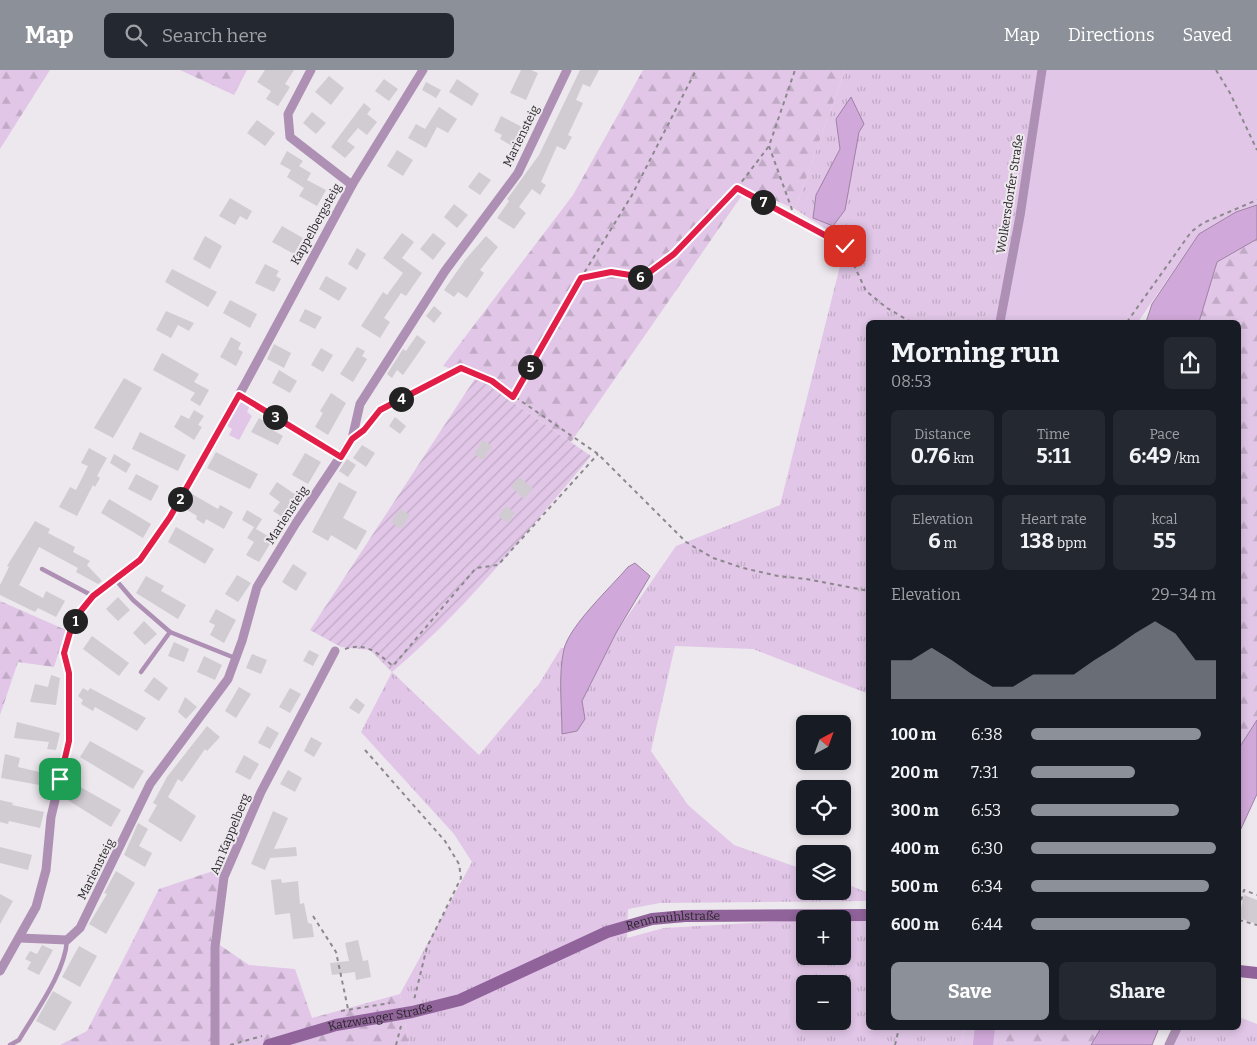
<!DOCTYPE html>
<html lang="en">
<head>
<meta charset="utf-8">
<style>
  :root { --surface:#171b24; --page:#242831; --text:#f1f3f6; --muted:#9ea1a6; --accent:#8c9099 }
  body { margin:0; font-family:Bitter,serif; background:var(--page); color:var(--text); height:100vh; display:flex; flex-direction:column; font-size:19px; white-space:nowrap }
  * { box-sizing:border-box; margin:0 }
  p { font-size:16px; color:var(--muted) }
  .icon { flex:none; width:28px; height:28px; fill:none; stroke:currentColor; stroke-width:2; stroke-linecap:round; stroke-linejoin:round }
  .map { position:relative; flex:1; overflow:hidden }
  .sheet { position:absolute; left:866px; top:250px; width:375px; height:710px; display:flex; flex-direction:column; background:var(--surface); border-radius:8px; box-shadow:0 2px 8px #0003 }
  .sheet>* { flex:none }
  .needle { width:32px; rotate:41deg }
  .buttons { position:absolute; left:796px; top:645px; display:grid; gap:10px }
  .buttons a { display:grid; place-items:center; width:55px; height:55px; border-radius:8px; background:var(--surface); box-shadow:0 2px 8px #0003; font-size:25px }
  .pin { position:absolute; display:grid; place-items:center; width:42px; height:42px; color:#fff; margin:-21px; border-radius:10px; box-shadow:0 2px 8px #0006 }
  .km { position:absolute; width:25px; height:25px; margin:-12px; border-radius:50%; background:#222; color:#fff; font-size:14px; line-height:25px; text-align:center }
  .round { display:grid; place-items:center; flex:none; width:52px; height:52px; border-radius:8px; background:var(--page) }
  .summary { display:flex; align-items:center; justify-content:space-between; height:85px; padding:0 25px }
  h1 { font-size:28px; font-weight:700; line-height:38px }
  .figures { display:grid; grid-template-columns:repeat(3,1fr); gap:8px; height:85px; padding:5px 25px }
  .figures div { display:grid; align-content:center; border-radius:8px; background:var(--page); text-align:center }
  .figures b { font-size:21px; font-weight:700 }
  .figures small { font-size:14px; font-weight:400 }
  .figures p { font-size:14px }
  .chart { height:140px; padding:10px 25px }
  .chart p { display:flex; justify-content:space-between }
  .chart svg { width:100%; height:90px; margin-top:5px; fill:var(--accent); opacity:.7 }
  .primary-button { display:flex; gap:10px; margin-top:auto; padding:10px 25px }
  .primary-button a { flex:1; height:58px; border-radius:8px; background:var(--accent); color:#fff; font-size:20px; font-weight:700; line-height:58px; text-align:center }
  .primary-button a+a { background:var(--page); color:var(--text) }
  ul { padding:0 25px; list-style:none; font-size:16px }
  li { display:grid; grid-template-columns:80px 60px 1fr; align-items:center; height:38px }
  li i { height:12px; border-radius:6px; background:var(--accent) }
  header { display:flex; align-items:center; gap:30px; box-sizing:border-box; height:70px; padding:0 25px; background:var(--accent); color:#fff }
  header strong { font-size:24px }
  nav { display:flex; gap:28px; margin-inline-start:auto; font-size:18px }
  .search { width:350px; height:45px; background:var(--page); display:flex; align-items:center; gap:12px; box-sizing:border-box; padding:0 18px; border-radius:8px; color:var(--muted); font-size:19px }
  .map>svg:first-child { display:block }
  .grass { fill:url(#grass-tufts); fill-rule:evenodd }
  .forest { fill:url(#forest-firs) }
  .park { fill:#e1c6e7 }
  .garden { fill:url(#garden-furrows) }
  .water { fill:#d0a8d9; stroke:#9e81a4 }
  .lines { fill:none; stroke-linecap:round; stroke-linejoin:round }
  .river { stroke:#d0a8d9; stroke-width:20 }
  .building { fill:#d1ccd2 }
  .path { stroke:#8c898d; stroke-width:2; stroke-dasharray:4 4; stroke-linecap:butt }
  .lane { stroke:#af90b5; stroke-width:4.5 }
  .street { stroke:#af90b5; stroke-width:9 }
  .secondary { stroke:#90639a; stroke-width:12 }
  .route-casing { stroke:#fff; stroke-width:10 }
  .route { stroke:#e11d48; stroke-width:6 }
  .labels { text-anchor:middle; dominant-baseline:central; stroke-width:4; stroke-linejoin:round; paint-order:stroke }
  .street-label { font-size:12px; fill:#292729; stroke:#ede8ee }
</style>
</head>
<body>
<header>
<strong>Map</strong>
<div class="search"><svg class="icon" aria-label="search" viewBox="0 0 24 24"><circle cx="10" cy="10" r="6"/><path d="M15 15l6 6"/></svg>Search here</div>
<nav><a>Map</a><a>Directions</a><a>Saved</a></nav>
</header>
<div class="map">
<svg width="1257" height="975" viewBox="0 0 1257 975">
  <defs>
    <pattern id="grass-tufts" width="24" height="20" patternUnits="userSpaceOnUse" patternTransform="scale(1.25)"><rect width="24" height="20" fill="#e1c6e7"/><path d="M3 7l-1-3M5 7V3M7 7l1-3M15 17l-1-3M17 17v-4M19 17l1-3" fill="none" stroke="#c1aac6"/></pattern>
    <pattern id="forest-firs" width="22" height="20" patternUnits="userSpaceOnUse" patternTransform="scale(1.25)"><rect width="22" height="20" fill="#e1c6e7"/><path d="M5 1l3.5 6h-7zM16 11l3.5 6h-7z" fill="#c1aac6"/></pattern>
    <pattern id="garden-furrows" width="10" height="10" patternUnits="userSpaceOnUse" patternTransform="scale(1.25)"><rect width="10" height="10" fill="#e1c6e7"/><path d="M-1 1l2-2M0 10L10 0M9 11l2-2" fill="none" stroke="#c1aac6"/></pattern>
  </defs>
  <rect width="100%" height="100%" fill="#ede8ee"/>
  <g class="grass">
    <path d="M 845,0 L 1044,0 L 1002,252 L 869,252 L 869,624 L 753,579 L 675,576 L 651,681 L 688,735 L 734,775 L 805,800 L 805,821 L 842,821 L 843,813 L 869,823 L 869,831 L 660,833 L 628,839 L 627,868 L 664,858 L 805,850 L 805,886 L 842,886 L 843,850 L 869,849 L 869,958 L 964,958 L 961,975 L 409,975 L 400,924 L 472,792 L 454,764 L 361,662 L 392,602 L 479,685 L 539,614 L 561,578 L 564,578 L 561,620 L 562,663 L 577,661 L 585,649 L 582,631 L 616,563 L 676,476 L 780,435 L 846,172 L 795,139 ZM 805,914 L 842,914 L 842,951 L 805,951 Z"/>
    <path d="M 1239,947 L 1257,954 L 1257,975 L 1174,975 L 1182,958 L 1239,958 Z"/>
  </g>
  <g class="forest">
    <path d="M 0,0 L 50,0 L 0,79 Z"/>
    <path d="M 180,0 L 247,0 L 234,25 Z"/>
    <path d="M 643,0 L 845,0 L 795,139 L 747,118 L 571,372 L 476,307 L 443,296 L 573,125 Z"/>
    <path d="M 1257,169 L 1257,650 L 1239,678 L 1239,252 L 1199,252 L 1217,192 Z"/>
    <path d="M 0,531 L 66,560 L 54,597 L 18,592 L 0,645 Z"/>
    <path d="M 222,798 L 211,869 L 249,895 L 295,899 L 312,948 L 400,924 L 409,975 L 60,975 L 87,961 L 159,819 Z"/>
    <path d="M 964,958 L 1101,958 L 1091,975 L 961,975 Z"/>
  </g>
  <g class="park">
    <path d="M 1044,0 L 1257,0 L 1257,135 L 1236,142 L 1199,164 L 1138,252 L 1002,252 Z"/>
    <path d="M 239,332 L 250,335 L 247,342 L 252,346 L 239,370 L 229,365 L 232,359 L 226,355 Z"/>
  </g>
  <path class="garden" d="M 476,307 L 591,386 C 528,460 467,539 392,602 L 370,580 L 341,577 L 310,560 Z"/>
  <g class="water">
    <path d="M 851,27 L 864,54 L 859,62 L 845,140 L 833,156 L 813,148 L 816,125 L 840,79 L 836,49 Z"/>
    <path d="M 1257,135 L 1257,169 L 1217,192 L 1199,252 L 1146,252 L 1152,234 L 1199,164 L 1236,142 Z"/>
    <path d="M 635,493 L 650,506 L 616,563 L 582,631 L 585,649 L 577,661 L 562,664 C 562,637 558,605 564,579 C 570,555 611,517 628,497 Z"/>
    <path d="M 1257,650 L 1257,724 L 1239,763 L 1239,678 Z"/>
    <path d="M 1101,958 L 1159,958 L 1152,975 L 1091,975 Z"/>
  </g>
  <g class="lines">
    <path class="river" d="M 983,975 L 985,958"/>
  </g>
  <g class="building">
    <path d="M 265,0 L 294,0 L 285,14 L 290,17 L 278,36 L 266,29 L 271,21 L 257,12 Z"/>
    <path d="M 521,0 L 531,0 L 538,3 L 526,30 L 510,23 Z"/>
    <path d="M 580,0 L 599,0 L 590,17 L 583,14 L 576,30 L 583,33 L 568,65 L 572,67 L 565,80 L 557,76 L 541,112 L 546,115 L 540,125 L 532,119 L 519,137 L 526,143 L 514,159 L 497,148 L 509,131 L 507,129 L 539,85 Z"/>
    <path d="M 329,6 L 344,18 L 331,35 L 315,22 Z"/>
    <path d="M 384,9 L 398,19 L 389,31 L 375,21 Z"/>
    <path d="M 457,9 L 479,24 L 472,36 L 449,22 Z"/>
    <path d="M 426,12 L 441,20 L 436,28 L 422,20 Z"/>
    <path d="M 364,33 L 371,39 L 367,44 L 377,52 L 367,65 L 358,58 L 347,71 L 355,77 L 345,88 L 331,77 Z"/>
    <path d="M 439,37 L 457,49 L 448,63 L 437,57 L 426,78 L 408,68 L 416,54 L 425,59 Z"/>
    <path d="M 312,42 L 326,53 L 316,64 L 303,53 Z"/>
    <path d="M 501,46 L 524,58 L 514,77 L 500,69 L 502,65 L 494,61 Z"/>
    <path d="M 257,50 L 275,63 L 265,76 L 247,63 Z"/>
    <path d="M 397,80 L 413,90 L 403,106 L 387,96 Z"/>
    <path d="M 287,81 L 303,91 L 299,96 L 311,103 L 307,110 L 326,120 L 317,136 L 299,126 L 304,118 L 287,107 L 291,100 L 280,94 Z"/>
    <path d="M 479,102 L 491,110 L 480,125 L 468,117 Z"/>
    <path d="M 230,128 L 252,141 L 247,150 L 240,146 L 235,155 L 219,146 Z"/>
    <path d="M 454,134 L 468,145 L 457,158 L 444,147 Z"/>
    <path d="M 282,156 L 303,168 L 294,184 L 272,172 Z"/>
    <path d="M 402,163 L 414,172 L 402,188 L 422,203 L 406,226 L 401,223 L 384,248 L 390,252 L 380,268 L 361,256 L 383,222 L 387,225 L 403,203 L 383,188 Z"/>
    <path d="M 433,163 L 446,173 L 433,190 L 420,179 Z"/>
    <path d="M 205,166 L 222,176 L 210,199 L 193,189 Z"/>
    <path d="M 486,166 L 498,177 L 480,200 L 484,203 L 467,228 L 458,222 L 454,227 L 444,220 L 465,190 Z"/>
    <path d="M 357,178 L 366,184 L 357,200 L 348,194 Z"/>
    <path d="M 265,194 L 279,201 L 276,206 L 281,209 L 274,222 L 255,213 Z"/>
    <path d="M 172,199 L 217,222 L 208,237 L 165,212 Z"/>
    <path d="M 326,206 L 347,218 L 339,231 L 319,219 Z"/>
    <path d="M 230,230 L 257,244 L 250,258 L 223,243 Z"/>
    <path d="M 434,236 L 442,243 L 434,253 L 426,246 Z"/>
    <path d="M 305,239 L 322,247 L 315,259 L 299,251 Z"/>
    <path d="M 166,241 L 194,253 L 189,261 L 178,255 L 171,268 L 156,260 Z"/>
    <path d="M 417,265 L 426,272 L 403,305 L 397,300 L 392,308 L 387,304 L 403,279 L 406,281 Z"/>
    <path d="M 231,267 L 241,273 L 238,279 L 243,282 L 236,296 L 220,287 Z"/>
    <path d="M 274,274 L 291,283 L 284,298 L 267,289 Z"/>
    <path d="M 357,277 L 365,281 L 362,286 L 367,289 L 353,312 L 340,304 Z"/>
    <path d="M 321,278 L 333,285 L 323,302 L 311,295 Z"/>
    <path d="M 162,283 L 199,304 L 194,312 L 209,320 L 200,336 L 190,330 L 195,323 L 153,300 Z"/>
    <path d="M 279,300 L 297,311 L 290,323 L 272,313 Z"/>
    <path d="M 124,308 L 142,318 L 113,368 L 94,358 Z"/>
    <path d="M 331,323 L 346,333 L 328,365 L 315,357 L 323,343 L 320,341 Z"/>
    <path d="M 194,340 L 204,346 L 198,355 L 202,357 L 194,370 L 174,357 L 181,345 L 189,349 Z"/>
    <path d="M 395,347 L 406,356 L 400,364 L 389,356 Z"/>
    <path d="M 259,348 L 272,356 L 271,359 L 283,366 L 278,375 L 251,362 Z"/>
    <path d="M 140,362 L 186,385 L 178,401 L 132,379 Z"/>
    <path d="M 483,370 L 492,376 L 483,390 L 474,384 Z"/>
    <path d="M 362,375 L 375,383 L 366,397 L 353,388 Z"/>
    <path d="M 89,378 L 107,388 L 97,406 L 100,408 L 95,417 L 93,415 L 77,446 L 59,437 L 70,417 L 76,420 L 88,396 L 81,393 Z"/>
    <path d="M 216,382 L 258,404 L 250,419 L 207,398 Z"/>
    <path d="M 305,383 L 321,392 L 308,414 L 292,405 Z"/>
    <path d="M 114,384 L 131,394 L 126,403 L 110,393 Z"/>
    <path d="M 347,389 L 356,395 L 348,407 L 339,401 Z"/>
    <path d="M 136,404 L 159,416 L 151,431 L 128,419 Z"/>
    <path d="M 519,407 L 533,418 L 524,429 L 511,417 Z"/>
    <path d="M 277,412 L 299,427 L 285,449 L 273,441 L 280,432 L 269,424 Z"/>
    <path d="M 339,412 L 357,422 L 343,448 L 367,461 L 356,480 L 331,465 L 328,471 L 312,462 Z"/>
    <path d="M 192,424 L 218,439 L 220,435 L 233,442 L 224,459 L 206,449 L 204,454 L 196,449 L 197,446 L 184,438 Z"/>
    <path d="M 109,429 L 151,454 L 143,468 L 101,443 Z"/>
    <path d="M 506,436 L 515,443 L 507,453 L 498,446 Z"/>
    <path d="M 400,439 L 410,445 L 401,459 L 391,452 Z"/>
    <path d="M 247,440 L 262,449 L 256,459 L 273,469 L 259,492 L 246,485 L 254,472 L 247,468 L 254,457 L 242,450 Z"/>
    <path d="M 35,451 L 50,459 L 48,463 L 75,477 L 73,482 L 90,491 L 87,495 L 102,511 L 98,514 L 76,502 L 78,498 L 39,477 L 19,515 L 43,528 L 46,521 L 65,531 L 56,547 L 38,538 L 35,542 L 0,525 L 0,515 L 9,497 L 7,496 Z"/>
    <path d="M 176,457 L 214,479 L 205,494 L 168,472 Z"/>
    <path d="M 293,494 L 307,503 L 296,521 L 282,512 Z"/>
    <path d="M 237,505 L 251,513 L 238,532 L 225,524 Z"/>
    <path d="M 146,506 L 164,516 L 161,521 L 186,535 L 178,549 L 136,523 Z"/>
    <path d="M 118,527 L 130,540 L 118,551 L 106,539 Z"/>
    <path d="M 216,539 L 236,550 L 224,573 L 210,565 L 215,555 L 209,552 Z"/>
    <path d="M 144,551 L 157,564 L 145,575 L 133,563 Z"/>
    <path d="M 92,566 L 129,593 L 119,606 L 83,579 Z"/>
    <path d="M 174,572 L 189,579 L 184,592 L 168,586 Z"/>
    <path d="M 309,580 L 319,585 L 313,596 L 303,591 Z"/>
    <path d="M 252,584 L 267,590 L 261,604 L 246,598 Z"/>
    <path d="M 204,586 L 222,595 L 215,610 L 197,602 Z"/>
    <path d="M 51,605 L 60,608 L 56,635 L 30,632 L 35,614 L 48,617 Z"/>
    <path d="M 154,607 L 168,618 L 159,631 L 144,621 Z"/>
    <path d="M 239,617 L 251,624 L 236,648 L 225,641 Z"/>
    <path d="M 83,618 L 88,621 L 90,618 L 146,648 L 137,661 L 95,637 L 93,641 L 81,634 L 83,630 L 78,626 Z"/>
    <path d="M 290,618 L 301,624 L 290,643 L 279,637 Z"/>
    <path d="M 185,627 L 197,637 L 186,649 L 178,642 Z"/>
    <path d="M 356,628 L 365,635 L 359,644 L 349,638 Z"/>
    <path d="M 17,652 L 60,663 L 56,680 L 47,679 L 49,672 L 14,668 Z"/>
    <path d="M 207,656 L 220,667 L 207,681 L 205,679 L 182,712 L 178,709 L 168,727 L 196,746 L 181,772 L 148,751 L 157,735 L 153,733 L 167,707 Z"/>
    <path d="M 267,656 L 279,663 L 270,679 L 258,673 Z"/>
    <path d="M 311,667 L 322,673 L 314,687 L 304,681 Z"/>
    <path d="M 90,671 L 144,701 L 133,719 L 80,687 Z"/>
    <path d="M 5,684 L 20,688 L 18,697 L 48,704 L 45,716 L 1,708 Z"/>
    <path d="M 244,685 L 259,694 L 250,710 L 235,702 Z"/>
    <path d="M 288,700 L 302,708 L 295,722 L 280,714 Z"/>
    <path d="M 75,714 L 121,740 L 111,757 L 66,729 Z"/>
    <path d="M 0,730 L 13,733 L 12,735 L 44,742 L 40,758 L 9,751 L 8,754 L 0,752 Z"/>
    <path d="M 273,741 L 288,748 L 274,779 L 296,777 L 297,786 L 270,788 L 265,800 L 251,794 Z"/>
    <path d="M 138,753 L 148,759 L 139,776 L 152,783 L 145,797 L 124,785 Z"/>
    <path d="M 0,777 L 32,785 L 28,800 L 0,793 Z"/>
    <path d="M 116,801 L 135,813 L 106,864 L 89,854 L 107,824 L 104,823 Z"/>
    <path d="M 281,809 L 282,813 L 298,811 L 300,834 L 304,833 L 308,853 L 312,854 L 314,867 L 293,869 L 290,843 L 275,845 L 271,810 Z"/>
    <path d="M 0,824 L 13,831 L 0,854 Z"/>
    <path d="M 1244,825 L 1257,830 L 1257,854 L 1239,848 Z"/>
    <path d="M 358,870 L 363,891 L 368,890 L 371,907 L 356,910 L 355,902 L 332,905 L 330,893 L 349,891 L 345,873 Z"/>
    <path d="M 42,875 L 53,880 L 39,905 L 27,899 L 31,892 L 25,889 L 30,881 L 37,884 Z"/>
    <path d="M 79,876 L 97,886 L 80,917 L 62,907 Z"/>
    <path d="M 53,921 L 72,932 L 55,961 L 36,951 Z"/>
  </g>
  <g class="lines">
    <g class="path">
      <path d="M 1216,0 L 1230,23 L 1257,80"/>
      <path d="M 769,76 L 795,148"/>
      <path d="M 737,118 L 769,76 L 795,0"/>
      <path d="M 581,208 L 611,202 L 643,207 L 674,184 L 737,118 L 845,176 L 866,221 L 887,238 L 911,252"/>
      <path d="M 1127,252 L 1191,162 L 1203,153 L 1257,130"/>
      <path d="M 513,327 L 581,208 L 632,125 L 696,0"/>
      <path d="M 365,358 L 380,340 L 461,299 L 492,311 L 598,384 L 686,472 L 713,488 L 743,498 L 778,506 L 806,509 L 869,521"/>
      <path d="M 345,579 C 367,572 377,583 393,596 L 476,498 L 498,495 L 598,384"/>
      <path d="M 365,680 L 445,771 L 459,794 L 461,808 L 427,877 L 414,930"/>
      <path d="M 1239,838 L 1244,820 L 1257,825"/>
      <path d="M 313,846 L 336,882 L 348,939"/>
      <path d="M 1239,850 L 1257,855"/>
      <path d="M 341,941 L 390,933"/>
      <path d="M 230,975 L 262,966"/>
      <path d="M 396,975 L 401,956"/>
      <path d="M 895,975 L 899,958"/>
    </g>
    <g class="lane">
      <path d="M 42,499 L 93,526"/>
      <path d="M 115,509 L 133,530 L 170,562 L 235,588"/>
      <path d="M 141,602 L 170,562"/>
      <path d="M 10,975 L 19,970 C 36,941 65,903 67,870"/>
    </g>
    <g class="street">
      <path d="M 311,0 L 288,44 L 290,67 L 352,115"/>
      <path d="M 1000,252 L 1020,146 L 1042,0"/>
      <path d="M 239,325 L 341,387"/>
      <path d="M 20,868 L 67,870 L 80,858 L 150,714 L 228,609 L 242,571 L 257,517 L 296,453 L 352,369 L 360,334 L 445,201 L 518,103 L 567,0"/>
      <path d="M 0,901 L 36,837 L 46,800 L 51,747 L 69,671 L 69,603 L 64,583 L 71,559 L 80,542 L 93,526 L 140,490 L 170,447 L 244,316 L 352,115 L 423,0"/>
      <path d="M 215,975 L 215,877 L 224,807 L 261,722 L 335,581"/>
      <path d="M 1169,975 L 1177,958"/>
    </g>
    <g class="secondary">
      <path d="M 1239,901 L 1257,903"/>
      <path id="s1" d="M 269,975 L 336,955 L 412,942 L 460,930 L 607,862 L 652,849 L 685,846 L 869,845"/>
    </g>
  </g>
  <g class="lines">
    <defs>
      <path id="route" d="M 60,709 L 69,671 L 69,603 L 64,583 L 71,559 L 80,542 L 93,526 L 140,490 L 170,447 L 239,325 L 341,387 L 352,369 L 364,360 L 380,340 L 461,298 L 492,311 L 513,327 L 581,208 L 611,202 L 643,207 L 674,184 L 737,118 L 845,176"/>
    </defs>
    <use href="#route" class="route-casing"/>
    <use href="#route" class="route"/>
  </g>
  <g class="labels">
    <g class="street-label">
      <text transform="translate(521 66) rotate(-64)">Mariensteig</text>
      <text transform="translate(1010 124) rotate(-81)">Wolkersdorfer Straße</text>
      <text transform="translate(316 154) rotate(-61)">Kappelbergsteig</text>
      <text transform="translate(287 445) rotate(-57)">Mariensteig</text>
      <text transform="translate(230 764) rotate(-68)">Am Kappelberg</text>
      <text transform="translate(96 799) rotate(-63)">Mariensteig</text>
      <text stroke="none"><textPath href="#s1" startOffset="426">Rennmühlstraße</textPath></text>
      <text stroke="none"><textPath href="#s1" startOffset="115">Katzwanger Straße</textPath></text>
    </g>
  </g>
</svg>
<div class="buttons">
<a><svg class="needle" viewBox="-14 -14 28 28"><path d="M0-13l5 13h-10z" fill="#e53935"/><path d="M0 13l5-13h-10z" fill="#9ea1a6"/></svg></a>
<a><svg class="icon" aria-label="locate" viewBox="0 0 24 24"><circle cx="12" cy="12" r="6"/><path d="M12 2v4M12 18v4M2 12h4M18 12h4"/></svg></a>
<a><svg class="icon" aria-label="layers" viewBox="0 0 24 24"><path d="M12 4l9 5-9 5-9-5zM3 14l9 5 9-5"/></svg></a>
<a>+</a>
<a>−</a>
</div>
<div class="pin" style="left:60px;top:709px;background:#1e9e55"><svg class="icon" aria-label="arrive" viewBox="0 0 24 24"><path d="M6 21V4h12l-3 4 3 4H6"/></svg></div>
<div class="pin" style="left:845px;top:176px;background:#d93025"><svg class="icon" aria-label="check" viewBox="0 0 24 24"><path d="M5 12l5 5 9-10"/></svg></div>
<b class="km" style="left:75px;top:551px">1</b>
<b class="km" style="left:180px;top:429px">2</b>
<b class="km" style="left:275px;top:347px">3</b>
<b class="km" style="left:401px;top:329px">4</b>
<b class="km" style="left:530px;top:297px">5</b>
<b class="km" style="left:640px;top:207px">6</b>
<b class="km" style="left:763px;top:132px">7</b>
<section class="sheet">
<div class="summary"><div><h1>Morning run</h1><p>08:53</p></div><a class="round"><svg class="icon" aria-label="share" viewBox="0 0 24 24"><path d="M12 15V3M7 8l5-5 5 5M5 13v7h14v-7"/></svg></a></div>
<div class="figures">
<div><p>Distance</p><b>0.76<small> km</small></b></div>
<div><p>Time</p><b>5:11</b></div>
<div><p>Pace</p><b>6:49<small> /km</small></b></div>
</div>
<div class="figures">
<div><p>Elevation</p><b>6<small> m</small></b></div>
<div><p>Heart rate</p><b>138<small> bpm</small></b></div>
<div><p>kcal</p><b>55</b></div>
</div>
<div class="chart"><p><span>Elevation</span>29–34 m</p>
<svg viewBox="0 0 160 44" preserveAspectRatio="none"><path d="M0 44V25L10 25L20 19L30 25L40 32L50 38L60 38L70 32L80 32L90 32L100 25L110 19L120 12L130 6L140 12L150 25L160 25V44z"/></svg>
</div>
<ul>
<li><b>100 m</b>6:38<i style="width:92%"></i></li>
<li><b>200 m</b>7:31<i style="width:56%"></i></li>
<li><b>300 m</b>6:53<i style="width:80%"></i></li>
<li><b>400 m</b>6:30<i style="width:100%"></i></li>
<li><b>500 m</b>6:34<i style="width:96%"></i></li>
<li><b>600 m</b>6:44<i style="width:86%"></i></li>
</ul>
<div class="primary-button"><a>Save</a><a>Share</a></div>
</section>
</div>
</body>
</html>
